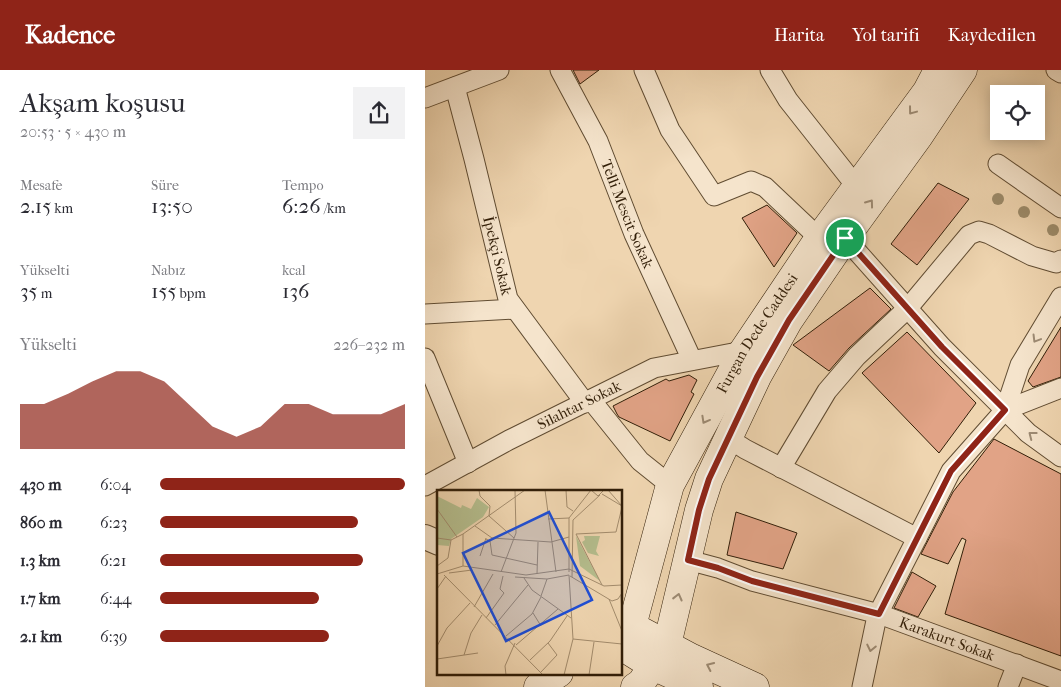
<!DOCTYPE html>
<html lang="tr">
<head>
<meta charset="utf-8">
<style>
  :root { --surface:#fff; --page:#f2f2f3; --text:#2b2b33; --muted:#7c7c81; --accent:#8f2418 }
  body { margin:0; font-family:"IM FELL French Canon",serif; background:var(--page); color:var(--text); height:100vh; display:flex; flex-direction:column; font-size:19px; white-space:nowrap }
  * { box-sizing:border-box; margin:0 }
  p { font-size:16px; color:var(--muted) }
  .icon { flex:none; width:28px; height:28px; fill:none; stroke:currentColor; stroke-width:2; stroke-linecap:round; stroke-linejoin:round }
  .map { position:relative; flex:1; overflow:hidden }
  .side { display:flex; flex-direction:column; background:var(--surface); width:425px }
  .side>* { flex:none }
  .controls { position:absolute; left:565px; top:15px; display:grid; gap:10px }
  .controls a { display:grid; place-items:center; width:55px; height:55px; border-radius:0px; background:var(--surface); box-shadow:0 2px 12px #0003; font-size:25px }
  .pin { position:absolute; display:grid; place-items:center; width:42px; height:42px; color:#fff; margin:-21px; border:2px solid #fff; border-radius:50%; box-shadow:0 1px 5px #0007 }
  .round { display:grid; place-items:center; flex:none; width:52px; height:52px; border-radius:0px; background:var(--page) }
  .summary { display:flex; align-items:center; justify-content:space-between; height:85px; padding:0 20px }
  h1 { font-size:28px; font-weight:600; line-height:38px }
  .stats { display:grid; grid-template-columns:repeat(3,1fr); gap:8px; height:85px; padding:5px 20px }
  .stats div { display:grid; align-content:center }
  .stats b { font-size:21px; font-weight:600 }
  .stats small { font-size:14px; font-weight:400 }
  .stats p { font-size:14px }
  .chart { height:140px; padding:10px 20px }
  .chart p { display:flex; justify-content:space-between }
  .chart svg { width:100%; height:90px; margin-top:5px; fill:var(--accent); opacity:.7 }
  ul { padding:0 20px; list-style:none; font-size:16px }
  li { display:grid; grid-template-columns:80px 60px 1fr; align-items:center; height:38px }
  li i { height:12px; border-radius:6px; background:var(--accent) }
  header { display:flex; align-items:center; gap:30px; box-sizing:border-box; height:70px; padding:0 25px; background:var(--accent); color:#fff }
  header strong { font-size:24px }
  nav { display:flex; gap:28px; margin-inline-start:auto; font-size:18px }
  main { display:flex; flex:1; min-height:0 }
  .map>svg:first-child { display:block }
  .building { fill:#e1a386; stroke:#311e08 }
  .lines { fill:none; stroke-linecap:round; stroke-linejoin:round }
  .minor-casing { stroke:#604c32; stroke-width:21 }
  .tertiary-casing { stroke:#604c32; stroke-width:26 }
  .secondary-casing { stroke:#311e08; stroke-width:29 }
  .minor { stroke:#f5e4cc; stroke-width:19 }
  .tertiary { stroke:#f5e4cc; stroke-width:24 }
  .secondary { stroke:#f5e4cc; stroke-width:28 }
  .tree { fill:#9c8b6a }
  .oneway { stroke:#9d8b74 }
  .route-casing { stroke:#fff; stroke-width:10 }
  .route { stroke:#8f2418; stroke-width:6 }
  .labels { text-anchor:middle; dominant-baseline:central; stroke-width:5; stroke-linejoin:round; paint-order:stroke }
  .street-label { font-size:15px; fill:#311e08; stroke:#f5e4cc }
  .inset-road { fill:none; stroke:#a38c6d; stroke-width:1 }
  .view { fill:#1d4ed8; fill-opacity:0.15; stroke:#1d4ed8; stroke-width:2.5 }
  .inset-edge { fill:none; stroke:#311e08; stroke-width:2.5 }
</style>
</head>
<body>
<header>
<strong>Kadence</strong>
<nav><a>Harita</a><a>Yol tarifi</a><a>Kaydedilen</a></nav>
</header>
<main>
<section class="side">
<div class="summary"><div><h1>Akşam koşusu</h1><p>20:53 · 5 × 430 m</p></div><a class="round"><svg class="icon" aria-label="share" viewBox="0 0 24 24"><path d="M12 15V3M7 8l5-5 5 5M5 13v7h14v-7"/></svg></a></div>
<div class="stats">
<div><p>Mesafe</p><b>2.15<small> km</small></b></div>
<div><p>Süre</p><b>13:50</b></div>
<div><p>Tempo</p><b>6:26<small> /km</small></b></div>
</div>
<div class="stats">
<div><p>Yükselti</p><b>35<small> m</small></b></div>
<div><p>Nabız</p><b>155<small> bpm</small></b></div>
<div><p>kcal</p><b>136</b></div>
</div>
<div class="chart"><p><span>Yükselti</span>226–232 m</p>
<svg viewBox="0 0 160 44" preserveAspectRatio="none"><path d="M0 44V22L10 22L20 17L30 11L40 6L50 6L60 11L70 22L80 33L90 38L100 33L110 22L120 22L130 27L140 27L150 27L160 22V44z"/></svg>
</div>
<ul>
<li><b>430 m</b>6:04<i style="width:100%"></i></li>
<li><b>860 m</b>6:23<i style="width:81%"></i></li>
<li><b>1.3 km</b>6:21<i style="width:83%"></i></li>
<li><b>1.7 km</b>6:44<i style="width:65%"></i></li>
<li><b>2.1 km</b>6:39<i style="width:69%"></i></li>
</ul>
</section>
<div class="map">
<svg width="636" height="617" viewBox="0 0 636 617">
  <rect width="100%" height="100%" fill="#efd5b0"/>
  <filter id="stains"><feTurbulence type="fractalNoise" baseFrequency=".004" numOctaves="4"/><feColorMatrix values="0 0 0 0 .2 0 0 0 0 .09 0 0 0 0 .02 0 0 0 .5 -.17"/></filter>
  <radialGradient id="worn" r=".72"><stop offset=".6" stop-color="#630" stop-opacity="0"/><stop offset="1" stop-color="#630" stop-opacity=".3"/></radialGradient>
  <g class="building">
    <path d="M 148,0 L 174,0 L 155,14 Z"/>
    <path d="M 513,113 L 544,129 L 492,195 L 466,174 Z"/>
    <path d="M 342,135 L 372,163 L 349,197 L 317,148 Z"/>
    <path d="M 445,218 L 466,239 L 424,278 L 404,301 L 368,275 Z"/>
    <path d="M 636,257 L 636,307 L 608,317 L 603,311 Z"/>
    <path d="M 482,262 L 551,333 L 514,383 L 437,303 Z"/>
    <path d="M 264,305 L 272,310 L 266,322 L 269,324 L 245,371 L 194,347 L 192,344 L 188,336 L 241,309 L 244,311 Z"/>
    <path d="M 569,369 L 636,404 L 636,586 L 520,544 L 541,470 L 537,468 L 523,494 L 496,484 L 528,422 Z"/>
    <path d="M 311,442 L 372,463 L 358,499 L 302,485 Z"/>
    <path d="M 487,502 L 511,516 L 493,547 L 469,538 Z"/>
  </g>
  <g class="lines">
    <defs>
      <g id="minor">
        <path id="s1" d="M 135,0 L 173,71 L 209,164 L 267,290"/>
        <path d="M 219,0 L 245,60 L 289,126 L 326,111 L 340,117 L 394,168"/>
        <path d="M 345,0 L 363,30 L 431,116"/>
        <path d="M 631,0 L 636,3"/>
        <path id="s2" d="M 30,17 L 49,89 L 83,229 L 160,333"/>
        <path d="M 0,28 L 74,0"/>
        <path d="M 573,94 L 636,138"/>
        <path d="M 420,168 L 517,277 L 603,363 L 636,387"/>
        <path d="M 0,244 L 90,239"/>
        <path d="M 0,288 L 43,393"/>
        <path d="M 166,330 L 215,391 L 245,415"/>
        <path d="M 580,340 L 636,318"/>
        <path d="M 303,368 L 320,379 L 492,468"/>
        <path d="M 356,398 L 402,321 L 432,286 L 483,238 L 544,165 L 554,161 L 564,164 L 607,186 L 631,193 L 636,190"/>
        <path id="s3" d="M 0,416 L 84,370 L 229,298 L 318,281"/>
        <path id="s4" d="M 263,490 L 293,498 L 327,511 L 454,544 L 636,611"/>
        <path d="M 437,617 L 452,546 L 492,468 L 526,401 L 580,340 L 595,295 L 636,227"/>
        <path d="M 583,617 L 592,594"/>
      </g>
      <path id="tertiary" d="M 0,467 L 14,473"/>
      <g id="secondary">
        <path id="s5" d="M 207,556 L 245,415 L 318,281 L 394,168 L 502,21 L 513,0"/>
        <path d="M 207,556 L 267,588 L 330,617"/>
        <path d="M 196,576 L 228,596 L 274,617"/>
        <path d="M 113,617 L 134,603"/>
        <path d="M 210,617 L 216,613 L 242,575 L 274,440 L 284,409 L 332,307 L 364,250 L 420,168 L 494,66 L 538,0"/>
      </g>
    </defs>
    <use href="#minor" class="minor-casing"/>
    <use href="#tertiary" class="tertiary-casing"/>
    <use href="#secondary" class="secondary-casing"/>
    <use href="#minor" class="minor"/>
    <use href="#tertiary" class="tertiary"/>
    <use href="#secondary" class="secondary"/>
  </g>
  <g class="tree">
    <circle cx="573" cy="129" r="6"/>
    <circle cx="599" cy="142" r="6"/>
    <circle cx="628" cy="160" r="6"/>
  </g>
  <defs><path id="oneway-chevron" d="M-2-3.5L2.5 0L-2 3.5" fill="none" stroke-width="1.6" stroke-linecap="round" stroke-linejoin="round" transform="scale(1.25)"/></defs>
  <g class="oneway">
    <use href="#oneway-chevron" transform="translate(487 41) rotate(127)"/>
    <use href="#oneway-chevron" transform="translate(445 133) rotate(-54)"/>
    <use href="#oneway-chevron" transform="translate(611 269) rotate(121)"/>
    <use href="#oneway-chevron" transform="translate(280 350) rotate(119)"/>
    <use href="#oneway-chevron" transform="translate(607 365) rotate(-142)"/>
    <use href="#oneway-chevron" transform="translate(253 527) rotate(-76)"/>
    <use href="#oneway-chevron" transform="translate(446 578) rotate(102)"/>
    <use href="#oneway-chevron" transform="translate(285 596) rotate(-155)"/>
  </g>
  <g class="lines">
    <defs>
      <path id="route" d="M 420,168 L 517,277 L 580,340 L 526,401 L 454,544 L 327,511 L 293,498 L 263,490 L 274,440 L 284,409 L 332,307 L 364,250 Z"/>
    </defs>
    <use href="#route" class="route-casing"/>
    <use href="#route" class="route"/>
  </g>
  <g class="labels">
    <g class="street-label">
      <text stroke="none"><textPath href="#s1" startOffset="159">Telli Mescit Sokak</textPath></text>
      <text stroke="none"><textPath href="#s2" startOffset="174">İpekçi Sokak</textPath></text>
      <text stroke="none"><textPath href="#s5" startOffset="321">Furgan Dede Caddesi</textPath></text>
      <text stroke="none"><textPath href="#s3" startOffset="174">Silahtar Sokak</textPath></text>
      <text stroke="none"><textPath href="#s4" startOffset="271">Karakurt Sokak</textPath></text>
    </g>
  </g>
  <g transform="translate(12 420)">
    <rect width="185" height="185" fill="#efd5b0"/>
    <path d="M 0,6 L 24,18 L 25,15 L 34,19 L 40,8 L 52,17 L 46,27 L 14,49 L 12,56 L 0,55 ZM 139,46 L 163,91 L 143,76 ZM 147,46 L 163,46 L 159,61 L 162,66 L 151,63 L 145,52 L 148,50 Z" fill="#b5be8e"/>
    <path class="inset-road" d="M 42,0 L 43,6 L 53,16 L 52,26 L 77,48M 108,0 L 119,82M 129,0 L 130,17 L 136,21M 154,0 L 161,6 L 167,0M 171,0 L 185,16M 165,4 L 185,16M 0,19 L 20,47M 111,29 L 132,28M 38,36 L 55,48 L 114,52 L 132,47M 0,48 L 14,50 L 26,44 L 88,0M 49,49 L 53,51 L 55,65 L 100,75M 43,66 L 49,48M 0,76 L 11,68 L 14,50M 26,76 L 26,44M 64,82 L 79,43 L 78,0M 132,82 L 132,28 L 154,0M 12,83 L 35,80M 0,84 L 26,76 L 89,85 L 132,79 L 167,96 L 185,95M 100,84 L 101,52M 7,85 L 106,185M 133,86 L 175,111 L 181,109 L 185,103M 78,87 L 110,89 L 132,85M 135,87 L 136,30 L 163,5M 87,88 L 95,100 L 134,128M 165,95 L 139,44 L 179,42 L 185,17M 0,99 L 9,86M 104,106 L 110,89M 184,106 L 185,122M 172,109 L 185,141M 37,117 L 56,84M 96,123 L 104,136M 49,128 L 67,103 L 63,99 L 66,86M 58,135 L 91,95M 69,146 L 95,124 L 104,107M 136,149 L 185,154M 79,155 L 121,119M 0,156 L 10,138 L 33,113M 27,165 L 34,143 L 45,125M 0,169 L 41,163M 93,170 L 113,151 L 130,126M 104,182 L 120,165 L 111,153M 69,185 L 68,176 L 78,153M 127,185 L 136,149 L 132,85M 152,185 L 157,152"/>
    <path class="view" d="M 112,22 L 155,110 L 69,151 L 26,63 Z"/>
    <rect width="185" height="185" class="inset-edge"/>
  </g>
  <rect width="100%" height="100%" filter="url(#stains)"/>
  <rect width="100%" height="100%" fill="url(#worn)"/>
</svg>
<div class="controls">
<a><svg class="icon" aria-label="locate" viewBox="0 0 24 24"><circle cx="12" cy="12" r="6"/><path d="M12 2v4M12 18v4M2 12h4M18 12h4"/></svg></a>
</div>
<div class="pin" style="left:420px;top:168px;background:#1e9e55"><svg class="icon" aria-label="arrive" viewBox="0 0 24 24"><path d="M6 21V4h12l-3 4 3 4H6"/></svg></div>
</div>
</main>
</body>
</html>
